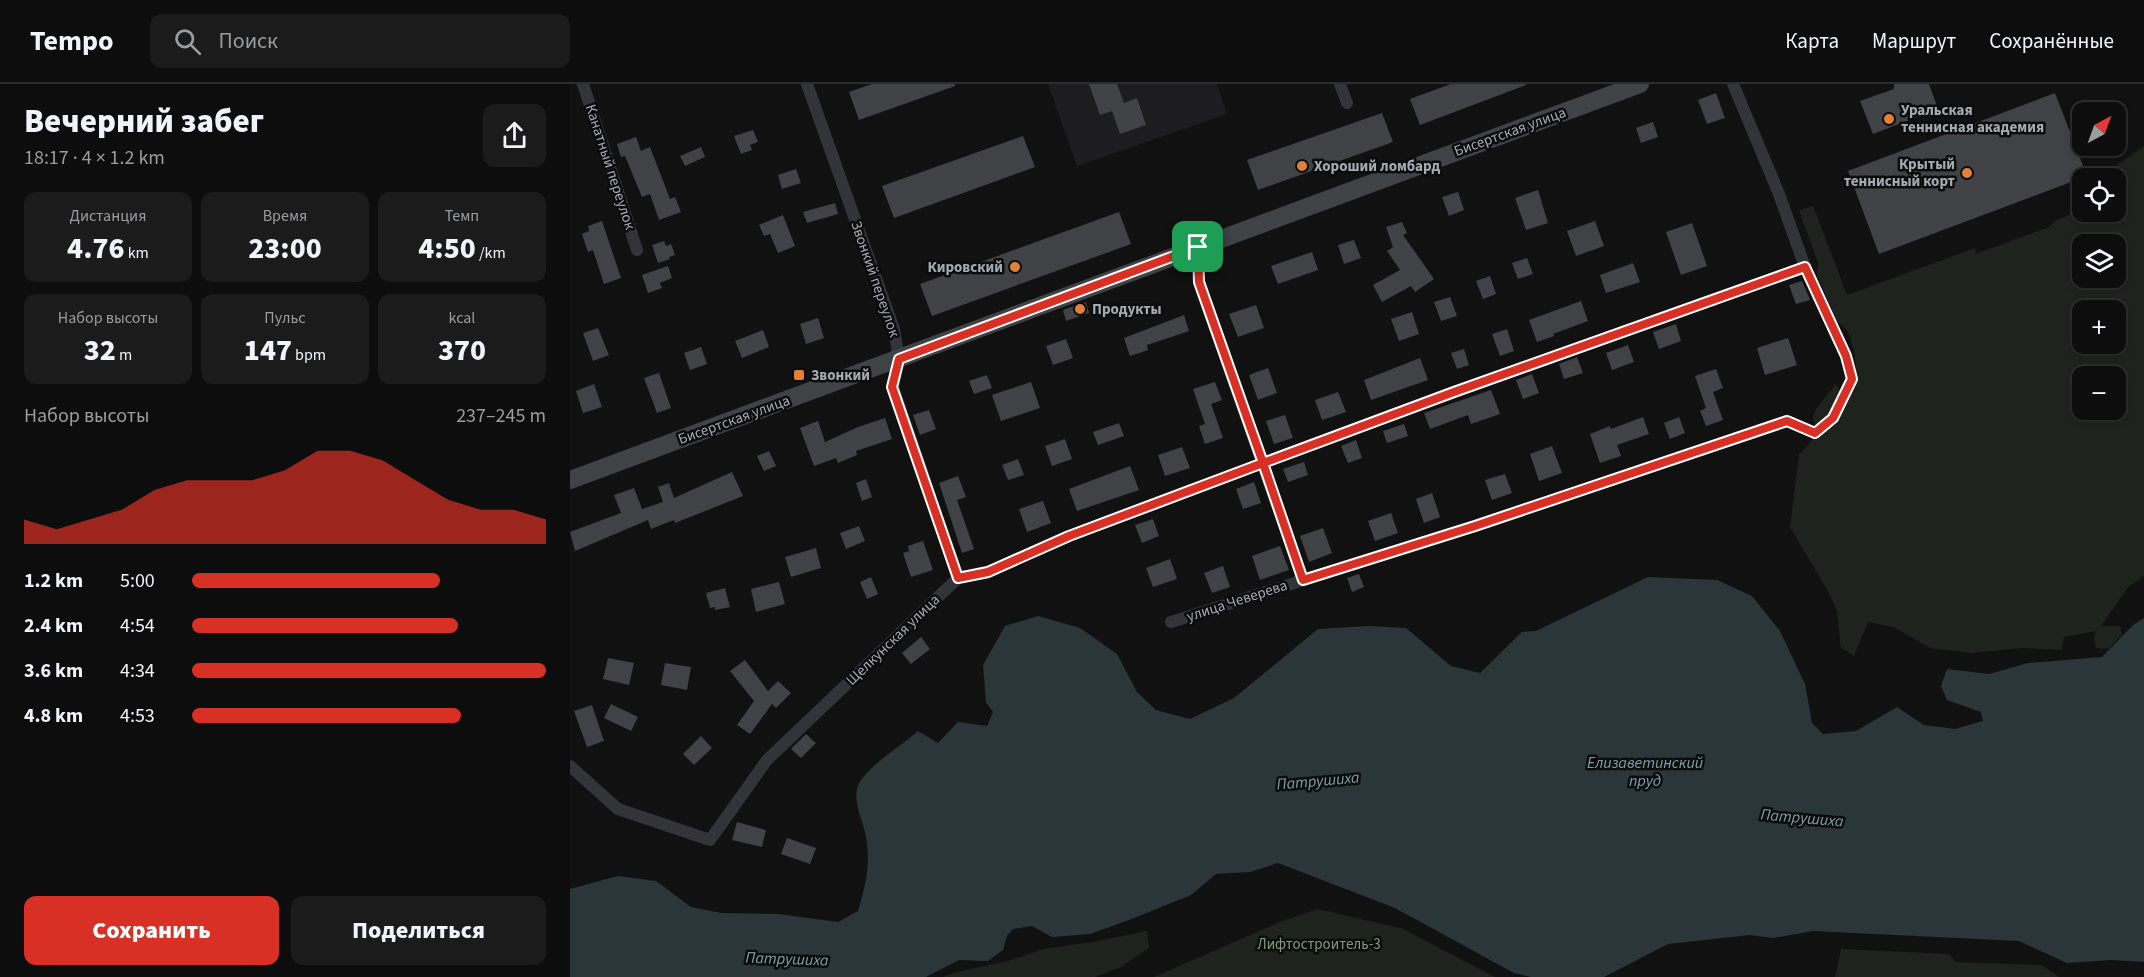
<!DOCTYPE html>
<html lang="ru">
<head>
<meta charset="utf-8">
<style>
  :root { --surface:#0d0d0e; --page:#1b1b1c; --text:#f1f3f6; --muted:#9a9c9e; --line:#2d2d2e; --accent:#d93025 }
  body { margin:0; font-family:"Source Sans 3",sans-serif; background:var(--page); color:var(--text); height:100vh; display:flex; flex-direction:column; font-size:22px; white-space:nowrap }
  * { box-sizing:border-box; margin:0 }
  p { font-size:20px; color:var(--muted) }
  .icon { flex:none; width:33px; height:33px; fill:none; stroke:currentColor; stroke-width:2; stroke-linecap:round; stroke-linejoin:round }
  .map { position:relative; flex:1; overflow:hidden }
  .sheet { display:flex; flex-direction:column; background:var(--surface); width:570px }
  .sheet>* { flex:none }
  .needle { width:39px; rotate:41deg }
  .fabs { position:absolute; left:1502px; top:18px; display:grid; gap:12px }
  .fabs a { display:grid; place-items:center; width:54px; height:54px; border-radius:12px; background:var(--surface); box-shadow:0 3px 9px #0003,0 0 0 2px var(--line); font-size:30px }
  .pin { position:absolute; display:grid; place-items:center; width:51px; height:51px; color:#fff; margin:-26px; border-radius:12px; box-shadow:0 3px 9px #0006 }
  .round { display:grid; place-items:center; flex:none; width:63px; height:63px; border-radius:12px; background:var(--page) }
  .summary { display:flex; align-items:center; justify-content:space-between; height:102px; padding:0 24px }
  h1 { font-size:33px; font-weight:800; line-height:45px }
  .figures { display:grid; grid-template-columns:repeat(3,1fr); gap:9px; height:102px; padding:6px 24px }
  .figures div { display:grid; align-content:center; border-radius:12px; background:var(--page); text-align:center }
  .figures b { font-size:30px; font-weight:800 }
  .figures small { font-size:16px; font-weight:400 }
  .figures p { font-size:16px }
  .chart { height:168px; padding:12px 24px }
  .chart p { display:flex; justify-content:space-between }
  .chart svg { width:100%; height:108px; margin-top:6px; fill:var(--accent); opacity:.7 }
  .button { display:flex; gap:12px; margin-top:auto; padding:12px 24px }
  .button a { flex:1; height:69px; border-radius:12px; background:var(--accent); color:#fff; font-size:24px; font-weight:800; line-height:69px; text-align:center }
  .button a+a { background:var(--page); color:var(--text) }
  ul { padding:0 24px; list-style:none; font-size:20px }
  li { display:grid; grid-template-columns:96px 72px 1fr; align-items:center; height:45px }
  li i { height:15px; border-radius:8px; background:var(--accent) }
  header { display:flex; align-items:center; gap:36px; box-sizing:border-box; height:84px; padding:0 30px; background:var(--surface); border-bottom:2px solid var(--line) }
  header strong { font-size:28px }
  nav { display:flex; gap:33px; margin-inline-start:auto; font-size:21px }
  .search { width:420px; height:54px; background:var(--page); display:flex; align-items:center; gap:15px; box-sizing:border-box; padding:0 21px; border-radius:12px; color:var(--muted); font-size:22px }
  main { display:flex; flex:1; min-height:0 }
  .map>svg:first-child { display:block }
  .built { fill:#1d1d1f }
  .green { fill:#1e241d; fill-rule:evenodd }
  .water { fill:#2b3639 }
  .building { fill:#404245 }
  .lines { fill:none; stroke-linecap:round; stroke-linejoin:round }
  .minor { stroke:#323437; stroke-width:12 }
  .secondary { stroke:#404346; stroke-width:18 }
  .route-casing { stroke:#fff; stroke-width:12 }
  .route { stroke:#d93025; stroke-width:8 }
  .poi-dot { fill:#e28039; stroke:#0c0c0d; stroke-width:2 }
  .labels { text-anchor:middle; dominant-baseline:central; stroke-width:5; stroke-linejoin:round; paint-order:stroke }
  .poi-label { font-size:15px; font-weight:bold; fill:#a3abb2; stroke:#0c0c0d; text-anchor:start }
  .street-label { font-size:15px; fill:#a3abb2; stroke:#0c0c0d }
  .park-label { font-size:15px; fill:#819b7b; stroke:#0c0c0d }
  .water-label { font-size:16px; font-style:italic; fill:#7ca0aa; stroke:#0c0c0d }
</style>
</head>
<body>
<header>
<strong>Tempo</strong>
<div class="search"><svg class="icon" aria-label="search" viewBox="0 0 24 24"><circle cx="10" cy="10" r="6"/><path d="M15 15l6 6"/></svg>Поиск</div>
<nav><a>Карта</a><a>Маршрут</a><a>Сохранённые</a></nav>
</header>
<main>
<section class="sheet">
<div class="summary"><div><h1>Вечерний забег</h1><p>18:17 · 4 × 1.2 km</p></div><a class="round"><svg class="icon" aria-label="share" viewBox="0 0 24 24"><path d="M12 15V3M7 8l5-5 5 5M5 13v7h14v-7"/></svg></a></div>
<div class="figures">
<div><p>Дистанция</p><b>4.76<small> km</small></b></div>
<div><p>Время</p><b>23:00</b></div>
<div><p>Темп</p><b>4:50<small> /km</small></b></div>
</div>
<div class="figures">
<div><p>Набор высоты</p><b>32<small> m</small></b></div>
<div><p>Пульс</p><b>147<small> bpm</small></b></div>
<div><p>kcal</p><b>370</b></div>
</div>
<div class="chart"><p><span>Набор высоты</span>237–245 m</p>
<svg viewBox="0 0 160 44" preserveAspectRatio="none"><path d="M0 44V34L10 38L20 34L30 30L40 22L50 18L60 18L70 18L80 14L90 6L100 6L110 10L120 18L130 26L140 30L150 30L160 34V44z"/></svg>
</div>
<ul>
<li><b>1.2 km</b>5:00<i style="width:70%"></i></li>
<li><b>2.4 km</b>4:54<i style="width:75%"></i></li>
<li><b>3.6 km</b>4:34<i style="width:100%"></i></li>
<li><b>4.8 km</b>4:53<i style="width:76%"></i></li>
</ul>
<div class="button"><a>Сохранить</a><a>Поделиться</a></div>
</section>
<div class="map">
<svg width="1574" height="893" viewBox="0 0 1574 893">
  <rect width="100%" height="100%" fill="#111112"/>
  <path class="built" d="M 478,0 L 647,0 L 657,30 L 507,82 Z"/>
  <g class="green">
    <path d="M 1574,62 L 1574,492 L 1558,503 L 1531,542 L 1550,542 L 1552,550 L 1539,565 L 1526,564 L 1524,555 L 1526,547 L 1494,553 L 1492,566 L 1452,564 L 1401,569 L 1360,564 L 1324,543 L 1298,538 L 1284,572 L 1271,564 L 1267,527 L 1259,509 L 1220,443 L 1229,371 L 1248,349 L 1243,334 L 1246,325 L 1266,300 L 1271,308 L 1287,297 L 1284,266 L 1278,247 L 1266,236 L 1247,191 L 1248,179 L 1229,126 L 1243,122 L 1277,211 L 1405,164 L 1406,170 L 1479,143 L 1485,137 L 1512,125 L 1512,128 L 1545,128 L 1545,94 L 1532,94 L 1534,90 ZM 1512,160 L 1545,160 L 1545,194 L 1512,194 ZM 1512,226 L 1545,226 L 1545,260 L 1512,260 ZM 1512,292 L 1545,292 L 1545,326 L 1512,326 Z"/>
    <path d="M 748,825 L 833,845 L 925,893 L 584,893 L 710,838 Z"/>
    <path d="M 577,847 L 579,864 L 551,883 L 525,893 L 373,893 L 386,888 L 438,877 L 473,865 L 523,858 Z"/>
    <path d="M 1271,865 L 1379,870 L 1385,878 L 1472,881 L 1489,893 L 1265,893 Z"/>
  </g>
  <path class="water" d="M 1078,493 L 1147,496 L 1182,512 L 1210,547 L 1235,600 L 1242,639 L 1253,650 L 1286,647 L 1327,623 L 1354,641 L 1385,645 L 1413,637 L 1411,628 L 1377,616 L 1371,602 L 1377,585 L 1419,590 L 1458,579 L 1532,573 L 1563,541 L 1574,534 L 1574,878 L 1541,876 L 1497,879 L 1449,857 L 1243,847 L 1203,854 L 1180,851 L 1098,860 L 1034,893 L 961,893 L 944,889 L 825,824 L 708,779 L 680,788 L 646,790 L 621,811 L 559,836 L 520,850 L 482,853 L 462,842 L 443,845 L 437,852 L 433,866 L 418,877 L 389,876 L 356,893 L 0,893 L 0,805 L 48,792 L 86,797 L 121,823 L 151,829 L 208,830 L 268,838 L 288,827 C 295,804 300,783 297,759 C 296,739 278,715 291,696 C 305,677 330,663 348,647 L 368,659 L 388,638 L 417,642 L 423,628 L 416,618 L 413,581 L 435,542 L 468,532 L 510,544 L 547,570 L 567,608 L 586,626 L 620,635 L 664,614 L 748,545 L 799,542 L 836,544 L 881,582 L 910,589 L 952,548 L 966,547 Z"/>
  <g class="building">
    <path d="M 302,0 L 385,0 L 385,2 L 289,36 L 279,8 Z"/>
    <path d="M 519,0 L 547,0 L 554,19 L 567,14 L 576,41 L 550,50 L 542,27 L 530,31 Z"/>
    <path d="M 881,0 L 956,0 L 956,1 L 850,41 L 840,15 Z"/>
    <path d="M 1324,0 L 1359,0 L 1368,25 L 1303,50 L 1290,17 L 1324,5 Z"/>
    <path d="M 1146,9 L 1155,34 L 1137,40 L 1128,16 Z"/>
    <path d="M 1485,9 L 1517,92 L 1309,170 L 1278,87 Z"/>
    <path d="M 812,29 L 823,58 L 688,106 L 677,76 Z"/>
    <path d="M 1083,38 L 1088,53 L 1071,59 L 1066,44 Z"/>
    <path d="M 183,46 L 188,58 L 180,61 L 182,66 L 171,70 L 164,52 Z"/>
    <path d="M 453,52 L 465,83 L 324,134 L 312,102 Z"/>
    <path d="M 66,53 L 71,67 L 80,63 L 100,115 L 105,113 L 111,128 L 89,136 L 80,110 L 72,113 L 55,72 L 51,73 L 47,60 Z"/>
    <path d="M 131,63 L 135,73 L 115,82 L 110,72 Z"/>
    <path d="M 226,85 L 231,99 L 212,105 L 208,91 Z"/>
    <path d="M 968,106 L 978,139 L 956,146 L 945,114 Z"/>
    <path d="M 888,108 L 894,126 L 879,132 L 872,113 Z"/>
    <path d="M 265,119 L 268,130 L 237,139 L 233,128 Z"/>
    <path d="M 549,128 L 561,160 L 362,232 L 350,200 Z"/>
    <path d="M 213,131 L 225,162 L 208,169 L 200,150 L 194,152 L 189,141 Z"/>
    <path d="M 32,137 L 51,194 L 34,200 L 23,166 L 18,168 L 12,150 L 19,147 L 18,142 Z"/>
    <path d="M 1025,137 L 1034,162 L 1006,172 L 997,147 Z"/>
    <path d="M 832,138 L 837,149 L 833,151 L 864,195 L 845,208 L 841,202 L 812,218 L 803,201 L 830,186 L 817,167 L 823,163 L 816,143 Z"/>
    <path d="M 1122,139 L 1137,182 L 1111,191 L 1096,148 Z"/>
    <path d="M 784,156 L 791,174 L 774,180 L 768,161 Z"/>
    <path d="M 94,157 L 96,162 L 101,160 L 105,171 L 99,173 L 100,175 L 88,179 L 82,161 Z"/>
    <path d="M 742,168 L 748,186 L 708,200 L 701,182 Z"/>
    <path d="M 957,174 L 963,190 L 948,195 L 942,179 Z"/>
    <path d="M 1063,179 L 1070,198 L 1036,209 L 1030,191 Z"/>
    <path d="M 98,182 L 102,194 L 90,199 L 92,204 L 78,209 L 72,191 Z"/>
    <path d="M 920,192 L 926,210 L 913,215 L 906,197 Z"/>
    <path d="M 1232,197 L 1240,216 L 1226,220 L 1219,201 Z"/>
    <path d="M 880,213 L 887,232 L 871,237 L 864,218 Z"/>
    <path d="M 1011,217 L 1018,237 L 983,250 L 984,252 L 967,258 L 959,236 Z"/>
    <path d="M 516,218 L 519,229 L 496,237 L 493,226 Z"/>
    <path d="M 686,221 L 694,244 L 668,253 L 659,230 Z"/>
    <path d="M 842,228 L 849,250 L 829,257 L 821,235 Z"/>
    <path d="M 614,231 L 619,247 L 577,261 L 578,266 L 560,272 L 554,254 Z"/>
    <path d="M 248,234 L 254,254 L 236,260 L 230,240 Z"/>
    <path d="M 1106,240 L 1111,257 L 1089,265 L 1083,248 Z"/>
    <path d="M 28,244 L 39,271 L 23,277 L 13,249 Z"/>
    <path d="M 937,245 L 944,267 L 930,272 L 922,250 Z"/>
    <path d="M 193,246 L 199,263 L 172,274 L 165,257 Z"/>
    <path d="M 1218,254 L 1227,281 L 1195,291 L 1187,264 Z"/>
    <path d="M 496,255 L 503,274 L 483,281 L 476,262 Z"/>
    <path d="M 1058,261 L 1064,278 L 1042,286 L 1036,269 Z"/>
    <path d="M 131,263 L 137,280 L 120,286 L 114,269 Z"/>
    <path d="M 894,265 L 899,281 L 887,285 L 881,269 Z"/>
    <path d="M 1007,273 L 1013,289 L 994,295 L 989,280 Z"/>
    <path d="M 850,274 L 858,296 L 801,316 L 794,296 Z"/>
    <path d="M 698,284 L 707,309 L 688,316 L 679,291 Z"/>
    <path d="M 1146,285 L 1153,304 L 1143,308 L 1153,336 L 1136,342 L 1130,327 L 1136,324 L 1125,292 Z"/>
    <path d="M 89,289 L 101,324 L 87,329 L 74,294 Z"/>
    <path d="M 962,290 L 969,309 L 953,315 L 946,296 Z"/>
    <path d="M 417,291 L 422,304 L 404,310 L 399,297 Z"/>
    <path d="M 461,298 L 470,324 L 431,337 L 422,311 Z"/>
    <path d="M 645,298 L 652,316 L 641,320 L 653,354 L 635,360 L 629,342 L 635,340 L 623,305 Z"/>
    <path d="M 24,300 L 32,323 L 13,329 L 6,307 Z"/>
    <path d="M 921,306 L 930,330 L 901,340 L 898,331 L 860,345 L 854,329 Z"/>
    <path d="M 768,308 L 776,328 L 752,336 L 745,316 Z"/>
    <path d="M 359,326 L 366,345 L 350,351 L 343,331 Z"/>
    <path d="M 715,331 L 723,354 L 704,360 L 696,337 Z"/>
    <path d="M 1073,333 L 1079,350 L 1047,361 L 1051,372 L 1030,379 L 1020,350 L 1040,342 L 1041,345 Z"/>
    <path d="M 1109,333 L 1115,349 L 1100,355 L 1094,339 Z"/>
    <path d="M 315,334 L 322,355 L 286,367 L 287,371 L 268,379 L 266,374 L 244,382 L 230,344 L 248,337 L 255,358 L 288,343 Z"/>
    <path d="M 549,339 L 554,352 L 528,361 L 523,348 Z"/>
    <path d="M 834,340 L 838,352 L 817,359 L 813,347 Z"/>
    <path d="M 495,355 L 502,375 L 482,382 L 475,362 Z"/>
    <path d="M 786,356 L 792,374 L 778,379 L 771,362 Z"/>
    <path d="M 982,362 L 992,389 L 969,397 L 960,370 Z"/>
    <path d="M 612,363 L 620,384 L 595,392 L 588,371 Z"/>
    <path d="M 199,367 L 206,382 L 194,387 L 187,372 Z"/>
    <path d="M 448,375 L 454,391 L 438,396 L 432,381 Z"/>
    <path d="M 734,378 L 738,391 L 718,398 L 713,385 Z"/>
    <path d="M 560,382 L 569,406 L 507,427 L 499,405 Z"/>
    <path d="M 162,388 L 173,412 L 105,439 L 104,436 L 81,445 L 78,436 L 5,467 L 0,448 L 51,429 L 44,411 L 64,404 L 72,425 L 93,418 L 88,403 L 99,399 L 104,414 Z"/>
    <path d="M 935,390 L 942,409 L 922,416 L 915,396 Z"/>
    <path d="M 388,392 L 396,413 L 387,416 L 404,465 L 392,469 L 369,399 Z"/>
    <path d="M 296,395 L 302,413 L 292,417 L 286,399 Z"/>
    <path d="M 684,398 L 691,419 L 673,425 L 666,405 Z"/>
    <path d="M 862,409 L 870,433 L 854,439 L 846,415 Z"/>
    <path d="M 473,417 L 481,439 L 457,448 L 449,425 Z"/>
    <path d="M 821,429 L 828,449 L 805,457 L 798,437 Z"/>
    <path d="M 583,435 L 589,452 L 572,459 L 565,441 Z"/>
    <path d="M 289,442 L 295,457 L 276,465 L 270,449 Z"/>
    <path d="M 753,444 L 762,469 L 739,478 L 730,452 Z"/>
    <path d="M 353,457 L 363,486 L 341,493 L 333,469 L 339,467 L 338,462 Z"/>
    <path d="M 710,462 L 719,486 L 690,496 L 682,472 Z"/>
    <path d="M 246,464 L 251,484 L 221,493 L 215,473 Z"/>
    <path d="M 600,475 L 607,495 L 583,503 L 576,484 Z"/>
    <path d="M 653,482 L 660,503 L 642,509 L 634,489 Z"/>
    <path d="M 789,490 L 794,503 L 782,508 L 777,494 Z"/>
    <path d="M 301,493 L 308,510 L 297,515 L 290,498 Z"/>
    <path d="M 209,498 L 215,520 L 186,528 L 181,505 Z"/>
    <path d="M 155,504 L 160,523 L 145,526 L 145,523 L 140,524 L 136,509 Z"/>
    <path d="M 351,553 L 360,565 L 341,580 L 332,569 Z"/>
    <path d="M 38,574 L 64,579 L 59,601 L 33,595 Z"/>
    <path d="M 175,576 L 198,607 L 208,597 L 221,609 L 206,624 L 202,620 L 180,650 L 167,641 L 184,617 L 160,587 Z"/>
    <path d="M 95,579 L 121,583 L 117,606 L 91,601 Z"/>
    <path d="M 41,620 L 68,633 L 61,647 L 34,634 Z"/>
    <path d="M 22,621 L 34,657 L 17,663 L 4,627 Z"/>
    <path d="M 236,650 L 246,659 L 231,674 L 221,665 Z"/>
    <path d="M 131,652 L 142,664 L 124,681 L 113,670 Z"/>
    <path d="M 167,738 L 196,746 L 192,763 L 162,756 Z"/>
    <path d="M 217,754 L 246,764 L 240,780 L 211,770 Z"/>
  </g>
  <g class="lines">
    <g class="minor">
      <path d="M 13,0 L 67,166"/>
      <path d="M 237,0 L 324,245 L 329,275 L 323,303 L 388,494"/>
      <path d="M 770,0 L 777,19"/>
      <path d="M 628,163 L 629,198 L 733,496"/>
      <path d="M 601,538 L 905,442 L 1217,337 L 1245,349 L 1263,334 L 1282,295 L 1276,272 L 1235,183 L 1209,110 L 1163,0"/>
      <path d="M 0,682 L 48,725 L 140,756 L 197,676 L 388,494 L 418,488 L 499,452 L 693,379 L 884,308 L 1235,183"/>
    </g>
    <path class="secondary" d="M 0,396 L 1070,0"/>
  </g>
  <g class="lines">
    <defs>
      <path id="route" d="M 628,163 L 329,275 L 322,303 L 388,494 L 418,488 L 499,452 L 693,379 L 733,496 L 905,442 L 1217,337 L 1245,349 L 1263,334 L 1282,295 L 1276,272 L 1235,183 L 884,308 L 693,379 L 629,198 L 628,163"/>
    </defs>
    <use href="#route" class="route-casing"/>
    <use href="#route" class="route"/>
  </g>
  <g class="poi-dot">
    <circle cx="1319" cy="35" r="6"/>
    <circle cx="732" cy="82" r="6"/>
    <circle cx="1397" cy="89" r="6"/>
    <circle cx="445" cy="183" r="6"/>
    <circle cx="510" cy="225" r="6"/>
    <rect x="223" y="285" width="12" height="12" rx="3"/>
  </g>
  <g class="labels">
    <g class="poi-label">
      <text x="1331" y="26">Уральская<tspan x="1331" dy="17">теннисная академия</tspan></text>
      <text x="1385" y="80" text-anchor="end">Крытый<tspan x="1385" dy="17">теннисный корт</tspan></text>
      <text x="744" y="82">Хороший ломбард</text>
      <text x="433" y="183" text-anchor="end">Кировский</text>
      <text x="522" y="225">Продукты</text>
      <text x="241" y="291">Звонкий</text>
    </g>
    <g class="street-label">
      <text transform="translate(940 48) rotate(-20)">Бисертская улица</text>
      <text transform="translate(40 83) rotate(72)">Канатный переулок</text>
      <text transform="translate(305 195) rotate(71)">Звонкий переулок</text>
      <text transform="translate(164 336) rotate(-20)">Бисертская улица</text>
      <text transform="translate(667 517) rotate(-18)">улица Чеверева</text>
      <text transform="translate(323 556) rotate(-44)">Щелкунская улица</text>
    </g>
    <g class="park-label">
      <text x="749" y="860">Лифтостроитель-3</text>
    </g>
    <g class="water-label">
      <text x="1075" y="679">Елизаветинский<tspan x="1075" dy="18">пруд</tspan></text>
      <text transform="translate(748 697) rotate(-5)">Патрушиха</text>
      <text transform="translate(1232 734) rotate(5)">Патрушиха</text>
      <text transform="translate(217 875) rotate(2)">Патрушиха</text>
    </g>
  </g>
</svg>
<div class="fabs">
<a><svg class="needle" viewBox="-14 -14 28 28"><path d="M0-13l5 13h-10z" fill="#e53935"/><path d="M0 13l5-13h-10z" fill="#9a9c9e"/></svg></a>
<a><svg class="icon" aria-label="locate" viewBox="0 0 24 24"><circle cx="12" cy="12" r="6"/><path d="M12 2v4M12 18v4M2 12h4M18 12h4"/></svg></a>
<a><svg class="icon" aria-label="layers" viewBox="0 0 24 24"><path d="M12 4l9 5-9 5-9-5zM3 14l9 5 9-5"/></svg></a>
<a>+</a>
<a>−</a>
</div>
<div class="pin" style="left:628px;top:163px;background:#1e9e55"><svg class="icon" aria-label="arrive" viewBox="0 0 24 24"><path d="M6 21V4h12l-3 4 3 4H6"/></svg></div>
</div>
</main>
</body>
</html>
